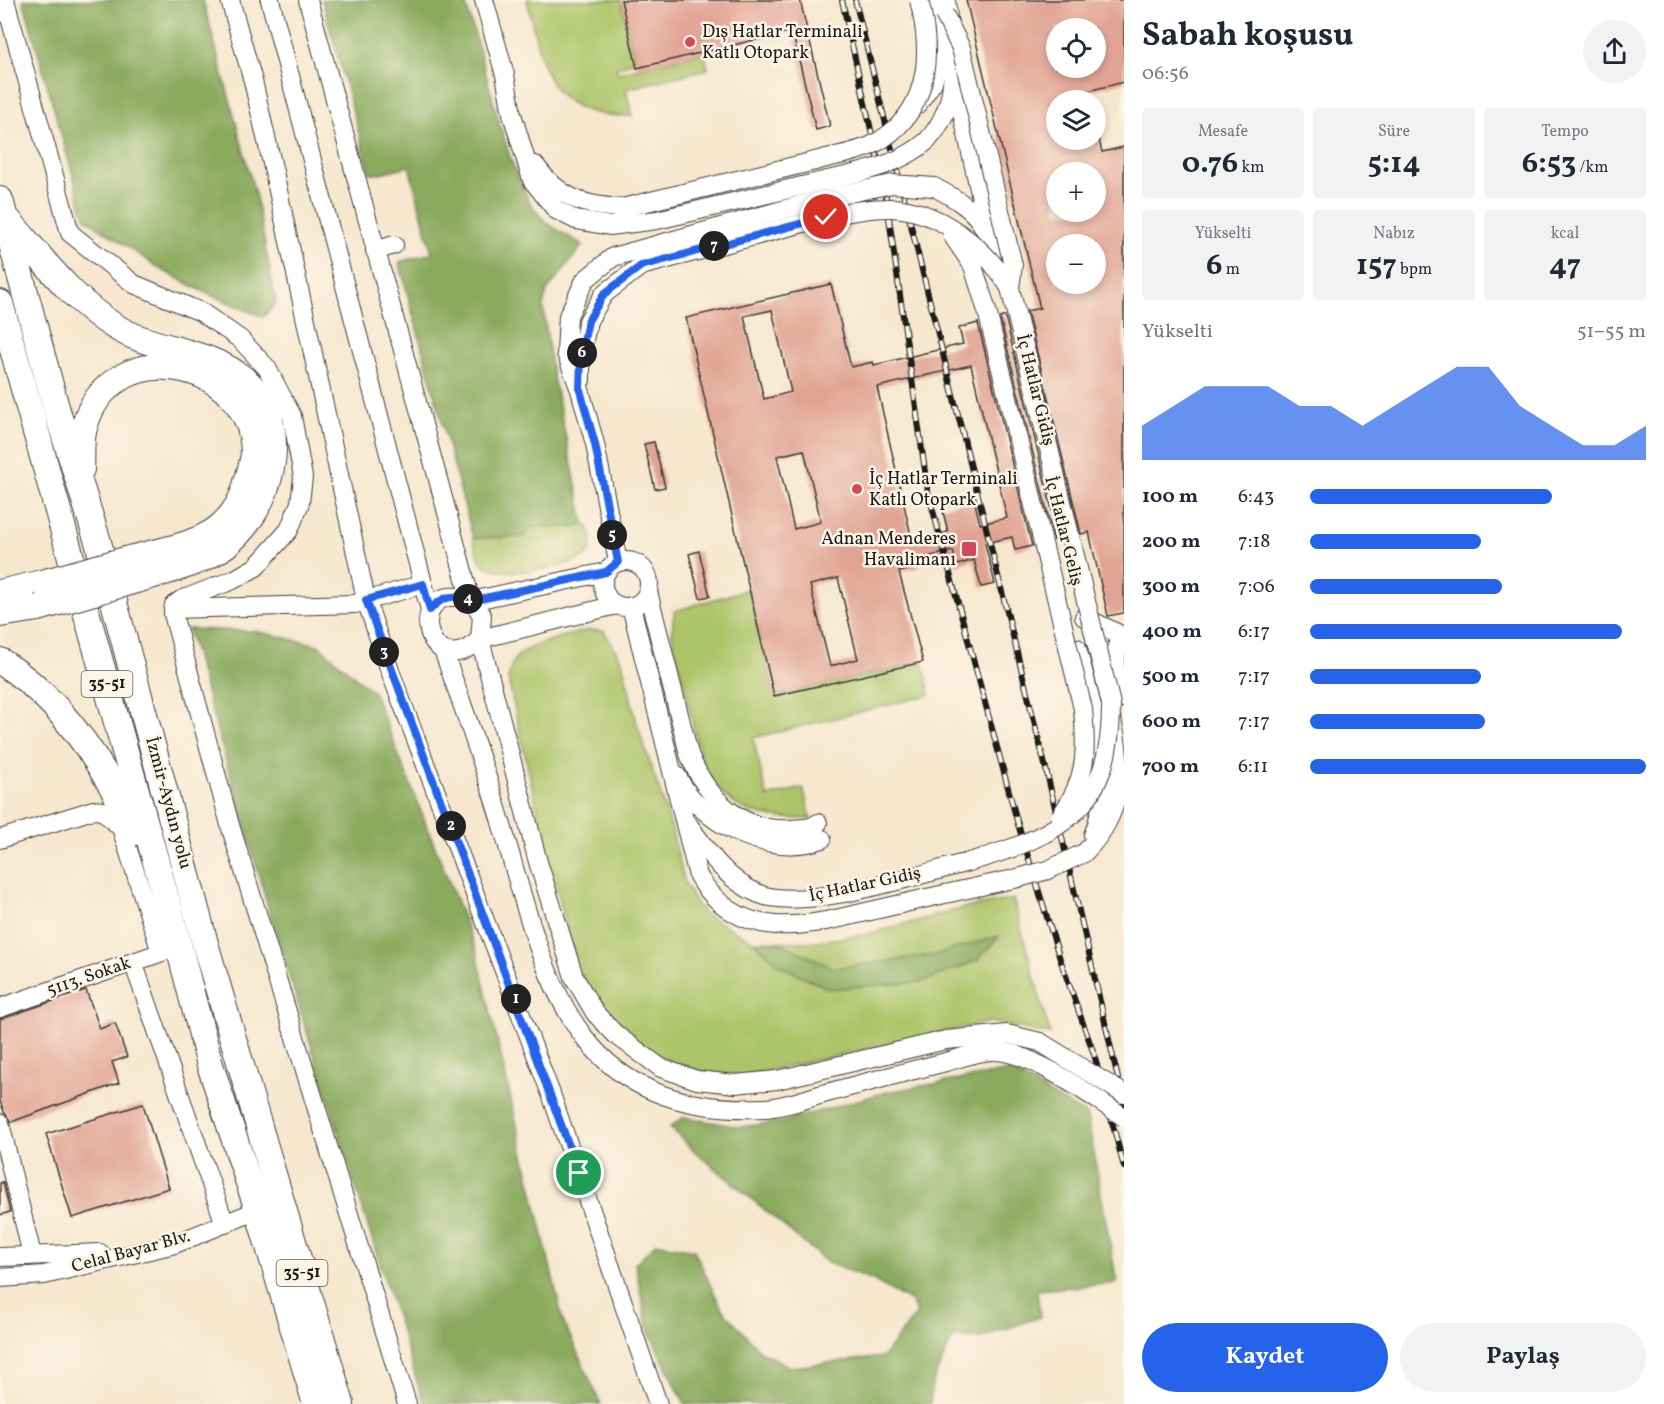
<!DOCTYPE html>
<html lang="tr">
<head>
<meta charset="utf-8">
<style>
  :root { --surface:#fff; --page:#f2f2f3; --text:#1f2937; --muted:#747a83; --accent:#2563eb }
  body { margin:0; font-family:Vollkorn,serif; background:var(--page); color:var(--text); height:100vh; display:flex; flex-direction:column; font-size:22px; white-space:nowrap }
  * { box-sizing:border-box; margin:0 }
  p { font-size:20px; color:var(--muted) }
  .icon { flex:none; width:33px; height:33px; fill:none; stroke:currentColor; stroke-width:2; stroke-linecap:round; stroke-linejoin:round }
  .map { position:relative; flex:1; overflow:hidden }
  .side { display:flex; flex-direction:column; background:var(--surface); width:540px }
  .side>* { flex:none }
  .fabs { position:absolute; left:1046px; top:18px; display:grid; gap:12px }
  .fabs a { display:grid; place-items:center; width:60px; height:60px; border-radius:50%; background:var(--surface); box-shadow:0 3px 9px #0003; font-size:30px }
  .pin { position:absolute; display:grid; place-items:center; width:51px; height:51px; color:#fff; margin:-26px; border:3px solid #fff; border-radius:50%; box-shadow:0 2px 6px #0007 }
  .km { position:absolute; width:30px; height:30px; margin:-15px; border-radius:50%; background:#222; color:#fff; font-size:16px; line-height:30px; text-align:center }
  .round { display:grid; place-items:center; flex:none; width:63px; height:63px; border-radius:32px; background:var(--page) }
  .head { display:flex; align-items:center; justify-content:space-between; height:102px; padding:0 18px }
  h1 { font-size:33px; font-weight:700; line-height:45px }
  .metrics { display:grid; grid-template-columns:repeat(3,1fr); gap:9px; height:102px; padding:6px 18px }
  .metrics div { display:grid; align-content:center; border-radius:6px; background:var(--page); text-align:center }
  .metrics b { font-size:30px; font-weight:700 }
  .metrics small { font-size:16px; font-weight:400 }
  .metrics p { font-size:16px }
  .chart { height:168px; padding:12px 18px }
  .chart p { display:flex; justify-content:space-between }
  .chart svg { width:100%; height:108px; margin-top:6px; fill:var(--accent); opacity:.7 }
  .button { display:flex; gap:12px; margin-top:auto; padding:12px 18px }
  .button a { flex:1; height:69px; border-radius:36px; background:var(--accent); color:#fff; font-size:24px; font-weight:700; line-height:69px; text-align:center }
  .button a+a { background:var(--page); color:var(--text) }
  ul { padding:0 18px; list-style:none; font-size:20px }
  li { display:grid; grid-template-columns:96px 72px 1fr; align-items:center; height:45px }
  li i { height:15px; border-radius:8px; background:var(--accent) }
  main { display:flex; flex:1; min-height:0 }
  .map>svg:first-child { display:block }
  .green { fill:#aec469; stroke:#657042; stroke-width:1.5 }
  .forest { fill:#8aaa5d; stroke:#53633c; stroke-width:1.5 }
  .building { fill:#e1a393; fill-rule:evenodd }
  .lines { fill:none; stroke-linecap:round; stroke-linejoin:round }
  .minor-casing { stroke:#3d3a37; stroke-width:20 }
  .highway-casing { stroke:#3d3a37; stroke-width:28 }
  .minor { stroke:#fff; stroke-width:18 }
  .highway { stroke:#fff; stroke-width:26 }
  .rail-casing { stroke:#1c1c1c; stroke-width:6 }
  .rail { stroke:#fcf5e5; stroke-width:4; stroke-dasharray:11; stroke-linecap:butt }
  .minor-bridge-casing { stroke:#3d3a37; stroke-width:20; stroke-linecap:butt }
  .highway-bridge-casing { stroke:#3d3a37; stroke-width:28; stroke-linecap:butt }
  .minor-bridge { stroke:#fff; stroke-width:18 }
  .highway-bridge { stroke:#fff; stroke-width:26 }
  .route-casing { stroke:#fff; stroke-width:12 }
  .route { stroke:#2563eb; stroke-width:8 }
  .poi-dot { fill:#d1495b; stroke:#fcf5e5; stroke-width:2 }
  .labels { text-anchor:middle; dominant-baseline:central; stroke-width:5; stroke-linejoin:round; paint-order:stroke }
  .shield { fill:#fcf5e5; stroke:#5f5d58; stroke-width:1.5 }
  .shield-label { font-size:16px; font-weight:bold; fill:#1c1c1c }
  .poi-label { font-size:18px; fill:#1c1c1c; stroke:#fcf5e5; text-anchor:start }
  .street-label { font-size:18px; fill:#1c1c1c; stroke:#fcf5e5 }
</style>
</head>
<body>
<main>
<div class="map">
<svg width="1124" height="1404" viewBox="0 0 1124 1404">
  <rect width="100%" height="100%" fill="#fcf5e5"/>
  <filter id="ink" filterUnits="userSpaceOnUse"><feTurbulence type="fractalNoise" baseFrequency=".0167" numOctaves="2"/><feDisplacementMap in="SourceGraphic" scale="12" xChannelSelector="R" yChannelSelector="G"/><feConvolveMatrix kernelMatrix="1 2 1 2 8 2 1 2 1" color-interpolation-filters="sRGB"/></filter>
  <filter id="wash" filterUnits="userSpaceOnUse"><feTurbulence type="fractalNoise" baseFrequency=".008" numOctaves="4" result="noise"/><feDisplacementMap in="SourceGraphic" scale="24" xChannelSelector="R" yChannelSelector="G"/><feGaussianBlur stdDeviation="1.35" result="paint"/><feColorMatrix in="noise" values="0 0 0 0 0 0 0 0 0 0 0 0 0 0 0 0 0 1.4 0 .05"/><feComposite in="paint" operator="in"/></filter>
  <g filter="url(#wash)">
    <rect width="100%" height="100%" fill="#f6e7ce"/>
    <g class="green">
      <path d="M 527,0 L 621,0 L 635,61 L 616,68 L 618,73 L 704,52 L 708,69 L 626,89 L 632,116 C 546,118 543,70 527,0 Z"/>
      <path d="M 584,522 C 593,532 592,539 591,551 C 578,568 501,580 483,564 C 477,558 475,546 473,538 L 521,537 L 533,527 L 577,527 Z"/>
      <path d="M 749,589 L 774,696 L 923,662 L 930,695 L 753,738 L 767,797 L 803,788 L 811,819 C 758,819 722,812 701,759 L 672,635 L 674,611 Z"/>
      <path d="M 590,630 L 604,631 L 622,661 L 637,724 L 671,826 L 684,881 L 694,900 L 704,914 L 753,941 L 810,942 L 864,935 L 964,908 L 1013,899 L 1050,1034 L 990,1022 L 748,1075 L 707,1073 L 671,1062 L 637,1044 L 587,992 L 572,948 L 543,835 L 508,679 C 510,673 511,666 514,660 C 525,644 571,634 590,630 Z"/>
    </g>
    <g class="forest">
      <path d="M 23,0 L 203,0 L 256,197 L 276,303 L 263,317 L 208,294 L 162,270 L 85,218 Z"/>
      <path d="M 322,0 L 464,0 C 484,52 507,187 544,220 C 555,230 571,237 583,245 L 547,291 L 543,306 L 552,372 L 584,522 L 577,527 L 533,527 L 522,537 L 473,538 L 399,262 L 432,253 L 409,166 L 376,174 L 370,173 Z"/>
      <path d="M 188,629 L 255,631 L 318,645 L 374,693 L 476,950 L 563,1321 L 601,1404 L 424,1404 L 272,921 Z"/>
      <path d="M 999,936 L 978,960 L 922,982 L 829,989 L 781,966 L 753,941 L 779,942 L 833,968 L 934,955 Z"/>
      <path d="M 1010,1071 L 1087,1115 L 1117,1283 L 1037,1290 L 1040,1317 L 980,1338 L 953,1338 L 932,1383 L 930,1404 L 685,1404 L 648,1330 L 635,1264 L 656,1243 L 694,1250 L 722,1309 L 760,1351 L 790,1367 L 883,1357 L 917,1313 L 910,1301 L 873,1280 L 828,1263 L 692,1149 L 670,1127 L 684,1117 L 740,1127 L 782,1122 L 886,1092 Z"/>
    </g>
    <g id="blocks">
      <g class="building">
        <path d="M 621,0 L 800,0 L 830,126 L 816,130 L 792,31 L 637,68 Z"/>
        <path d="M 966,0 L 1124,0 L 1124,82 L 1088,91 L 1090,100 L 1056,100 L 1056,140 L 1099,140 L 1102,152 L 1124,147 L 1124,613 L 1108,616 L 1089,532 L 1081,534 L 1027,311 L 1040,308 ZM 1056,28 L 1095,28 L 1095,68 L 1056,68 ZM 1056,172 L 1095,172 L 1095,212 L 1056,212 ZM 1056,244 L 1095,244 L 1095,284 L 1056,284 Z"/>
        <path d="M 831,284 L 851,367 L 873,362 L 874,365 L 963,344 L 959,328 L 978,323 L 1032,546 L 1015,550 L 1012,537 L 985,543 L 995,584 L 981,587 L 974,560 L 957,565 L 953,551 L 918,559 L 920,567 L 899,572 L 923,662 L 774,696 L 686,318 ZM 772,310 L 791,392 L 764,399 L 744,316 ZM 971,365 L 1007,518 L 980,524 L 974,499 L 942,507 L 948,532 L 912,540 L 877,387 ZM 804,450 L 821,522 L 794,529 L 777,456 ZM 838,578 L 858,659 L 830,666 L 810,585 Z"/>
        <path d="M 1005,316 L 1059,539 L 1054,540 L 1000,318 Z"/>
        <path d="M 654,442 L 665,487 L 655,489 L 644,444 Z"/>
        <path d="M 699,551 L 710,596 L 700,598 L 689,554 Z"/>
        <path d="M 86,990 L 100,1029 L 115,1023 L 127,1057 L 112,1062 L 119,1083 L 11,1122 L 4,1112 L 0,1101 L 0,1019 Z"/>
        <path d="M 143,1104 L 169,1188 L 72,1218 L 46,1134 Z"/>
        <path d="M 3,1182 L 10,1212 L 0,1215 L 0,1183 Z"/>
      </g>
    </g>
  </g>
  <g filter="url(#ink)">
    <use href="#blocks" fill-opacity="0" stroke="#3d3a37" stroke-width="1.5"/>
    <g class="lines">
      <defs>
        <g id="minor">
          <path d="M 5,0 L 70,233 L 134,284 L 201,312 L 240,339 L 267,368 L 292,416 L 303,477 L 300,503 L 289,530 L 256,567 L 233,580 L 181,600 L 174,605 L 173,614 L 230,825 L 407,1404"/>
          <path d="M 230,0 L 253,81 L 274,172 L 366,600 L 390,671 L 551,1094 L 658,1404"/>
          <path d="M 270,0 L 430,610"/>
          <path d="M 308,0 L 471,601"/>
          <path d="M 484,0 L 505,75 L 512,114 L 532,180 L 556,210 L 576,220 L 610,226 L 657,220 L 819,182"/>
          <path d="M 929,0 L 935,26 L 933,57"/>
          <path d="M 954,76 L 987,225"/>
          <path d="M 917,105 L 933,82 L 944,41"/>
          <path d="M 927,141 C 965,99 951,51 946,0"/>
          <path d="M 535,165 C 559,198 583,206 622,208 L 815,161"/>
          <path d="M 934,187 C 982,212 986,224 1000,274"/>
          <path d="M 375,251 L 394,245"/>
          <path d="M 581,380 L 581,354 L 588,321 L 604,294 L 641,266 L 826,217"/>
          <circle cx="626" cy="584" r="23"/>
          <path d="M 618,562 L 595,444 L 580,390 L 566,353 L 568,316 L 585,280 L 613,257 L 822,199"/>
          <path d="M 648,592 L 689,754 C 706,797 741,833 791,829 C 801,828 811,829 818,823"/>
          <path d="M 471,601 L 606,572"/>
          <path d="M 616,605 L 480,639 C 429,687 405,591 458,597 C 470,598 477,605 482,616 L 480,639 L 538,862 L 574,977 L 595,1013 L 616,1035 L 661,1068 L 697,1080 L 735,1084 L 777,1080 L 946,1040"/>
          <path d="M 631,606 L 698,876 C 744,951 819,922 888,907 C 930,897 972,888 1014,879"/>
          <path d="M 173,609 L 355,604 L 423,584"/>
          <path d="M 1084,617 L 1119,634 L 1115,667 L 1124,698"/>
          <path d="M 1077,648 C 1091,703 1117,780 1093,835"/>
          <path d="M 443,650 C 463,707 484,764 501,822 C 546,976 568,1116 765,1108 C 784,1107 805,1099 823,1094 C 864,1083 905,1072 946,1062"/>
          <path d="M 677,776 C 701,825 769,858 822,839"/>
          <path d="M 688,824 C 707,851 727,881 759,894 C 804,912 919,874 969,862"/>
          <path d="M 0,839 L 93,810 L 103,811 L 121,828 L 161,952"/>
          <path d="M 1084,853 C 1124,813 1124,772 1112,720"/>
          <path d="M 133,962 L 225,1224"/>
          <path d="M 0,1008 L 171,949"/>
          <path d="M 0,1123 L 32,1255"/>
          <path d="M 0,1257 L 100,1253"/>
          <path d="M 0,1278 L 44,1275 L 175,1244 L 258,1210"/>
        </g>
        <g id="highway">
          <path d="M 0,200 L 57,411 L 98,542 L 206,947 L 341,1404"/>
          <path d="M 8,220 C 41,257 71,299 114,326 C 155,352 209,348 247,382 C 296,427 270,516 220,549 C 197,564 168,571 143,578"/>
          <path d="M 0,303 L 169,909 L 210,1065 L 258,1210 L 316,1404"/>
          <path d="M 81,469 C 82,456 80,441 84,428 C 109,332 250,356 254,451 C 254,461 250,472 247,482 C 242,505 226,527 204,537 C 181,548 154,553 129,559"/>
          <path d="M 0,593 L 42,583"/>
          <path d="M 0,614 L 38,608"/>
          <path d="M 0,661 C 63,700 105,766 135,832"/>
        </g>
      </defs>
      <use href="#minor" class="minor-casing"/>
      <use href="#highway" class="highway-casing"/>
      <use href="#minor" class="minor"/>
      <use href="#highway" class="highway"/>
      <defs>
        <g id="rail">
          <path d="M 842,0 L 886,197 L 928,492 L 1017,821 L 1060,959 L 1094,1054 L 1124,1167"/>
          <path d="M 855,0 L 1046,769 L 1124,1104"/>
        </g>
      </defs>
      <use href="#rail" class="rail-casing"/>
      <use href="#rail" class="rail"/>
      <defs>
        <g id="minor-bridge">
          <path d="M 944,14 L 961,48 L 1013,265 L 1010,288"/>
          <path d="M 815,161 C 833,156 856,153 872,145 C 930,115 933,55 919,0"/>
          <path d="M 819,182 C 857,173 897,167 927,141"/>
          <path d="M 822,199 L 892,184 L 934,187"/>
          <path d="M 826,217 C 847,212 868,208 890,208 C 939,209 987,249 1010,288 L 1111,704 C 1112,809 1061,835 969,862"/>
          <path d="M 952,235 L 973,266 L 987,311 L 1083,709 C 1087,753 1087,779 1060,817"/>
          <path d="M 1014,879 L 1048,870 L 1084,853"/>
          <path d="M 946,1040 L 1007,1034 L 1040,1042 L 1124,1094"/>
          <path d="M 946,1062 C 960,1058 976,1052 991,1051 C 1027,1048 1093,1098 1124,1117"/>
        </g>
        <g id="highway-bridge">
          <path d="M 42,583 L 129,559"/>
          <path d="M 38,608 L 143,578"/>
        </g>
      </defs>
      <use href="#minor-bridge" class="minor-bridge-casing"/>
      <use href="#highway-bridge" class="highway-bridge-casing"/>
      <use href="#minor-bridge" class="minor-bridge"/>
      <use href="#highway-bridge" class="highway-bridge"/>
    </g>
  </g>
  <g class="lines" filter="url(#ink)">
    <defs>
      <path id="route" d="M 579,1173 L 366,600 L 423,584 L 430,610 C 442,596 455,593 471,601 L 606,572 L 618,562 L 595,444 L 580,390 L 581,354 L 588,321 L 604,294 L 641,266 L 826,217"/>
    </defs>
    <use href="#route" class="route-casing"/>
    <use href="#route" class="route"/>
  </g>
  <g class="poi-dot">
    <circle cx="690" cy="42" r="6"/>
    <circle cx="857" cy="489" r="6"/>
    <rect x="961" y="541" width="16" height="16" rx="3"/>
  </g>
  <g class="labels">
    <g class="shield">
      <rect x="81.5" y="671" width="51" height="26" rx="4.5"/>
      <rect x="276.5" y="1260" width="51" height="26" rx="4.5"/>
    </g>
    <g class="shield-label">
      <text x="107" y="684">35-51</text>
      <text x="302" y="1273">35-51</text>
    </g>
    <g class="poi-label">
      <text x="702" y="32">Dış Hatlar Terminali<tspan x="702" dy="21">Katlı Otopark</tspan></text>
      <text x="869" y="479">İç Hatlar Terminali<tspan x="869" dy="21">Katlı Otopark</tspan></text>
      <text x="956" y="539" text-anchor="end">Adnan Menderes<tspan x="956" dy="21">Havalimanı</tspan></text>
    </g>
    <g class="street-label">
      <text transform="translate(1035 390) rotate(76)">İç Hatlar Gidiş</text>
      <text transform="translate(1063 531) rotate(76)">İç Hatlar Geliş</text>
      <text transform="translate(168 803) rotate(75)">İzmir-Aydın yolu</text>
      <text transform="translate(865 885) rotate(-12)">İç Hatlar Gidiş</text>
      <text transform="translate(89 977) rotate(-19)">5113. Sokak</text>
      <text transform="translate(131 1252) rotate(-15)">Celal Bayar Blv.</text>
    </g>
  </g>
</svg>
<div class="fabs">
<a><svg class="icon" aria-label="locate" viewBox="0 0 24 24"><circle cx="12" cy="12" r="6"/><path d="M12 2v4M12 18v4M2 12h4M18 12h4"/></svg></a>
<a><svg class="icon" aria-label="layers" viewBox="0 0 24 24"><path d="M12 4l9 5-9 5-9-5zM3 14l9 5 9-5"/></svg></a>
<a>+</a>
<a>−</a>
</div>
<div class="pin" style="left:579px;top:1173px;background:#1e9e55"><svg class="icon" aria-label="arrive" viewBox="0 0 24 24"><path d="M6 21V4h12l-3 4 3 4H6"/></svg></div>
<div class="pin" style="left:826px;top:217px;background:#d93025"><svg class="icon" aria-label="check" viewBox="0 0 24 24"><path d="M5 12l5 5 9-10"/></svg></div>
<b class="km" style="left:516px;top:999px">1</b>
<b class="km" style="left:451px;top:826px">2</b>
<b class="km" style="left:384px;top:652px">3</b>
<b class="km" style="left:468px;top:599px">4</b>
<b class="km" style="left:612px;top:535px">5</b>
<b class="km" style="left:582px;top:353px">6</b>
<b class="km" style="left:714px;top:246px">7</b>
</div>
<section class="side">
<div class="head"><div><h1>Sabah koşusu</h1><p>06:56</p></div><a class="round"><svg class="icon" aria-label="share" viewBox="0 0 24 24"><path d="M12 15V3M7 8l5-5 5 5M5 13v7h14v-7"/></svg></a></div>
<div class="metrics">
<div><p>Mesafe</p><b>0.76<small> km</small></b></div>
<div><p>Süre</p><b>5:14</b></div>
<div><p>Tempo</p><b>6:53<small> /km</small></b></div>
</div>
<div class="metrics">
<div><p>Yükselti</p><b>6<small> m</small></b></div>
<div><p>Nabız</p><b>157<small> bpm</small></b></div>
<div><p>kcal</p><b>47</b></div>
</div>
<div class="chart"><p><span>Yükselti</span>51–55 m</p>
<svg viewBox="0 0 160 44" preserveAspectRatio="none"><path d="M0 44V30L10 22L20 14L30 14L40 14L50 22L60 22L70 30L80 22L90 14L100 6L110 6L120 22L130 30L140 38L150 38L160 30V44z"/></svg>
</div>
<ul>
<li><b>100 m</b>6:43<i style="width:72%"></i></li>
<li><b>200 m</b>7:18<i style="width:51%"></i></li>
<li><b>300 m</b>7:06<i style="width:57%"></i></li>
<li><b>400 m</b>6:17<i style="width:93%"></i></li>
<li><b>500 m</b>7:17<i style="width:51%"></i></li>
<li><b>600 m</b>7:17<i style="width:52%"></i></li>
<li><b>700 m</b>6:11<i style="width:100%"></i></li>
</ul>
<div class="button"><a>Kaydet</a><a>Paylaş</a></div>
</section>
</main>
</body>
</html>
